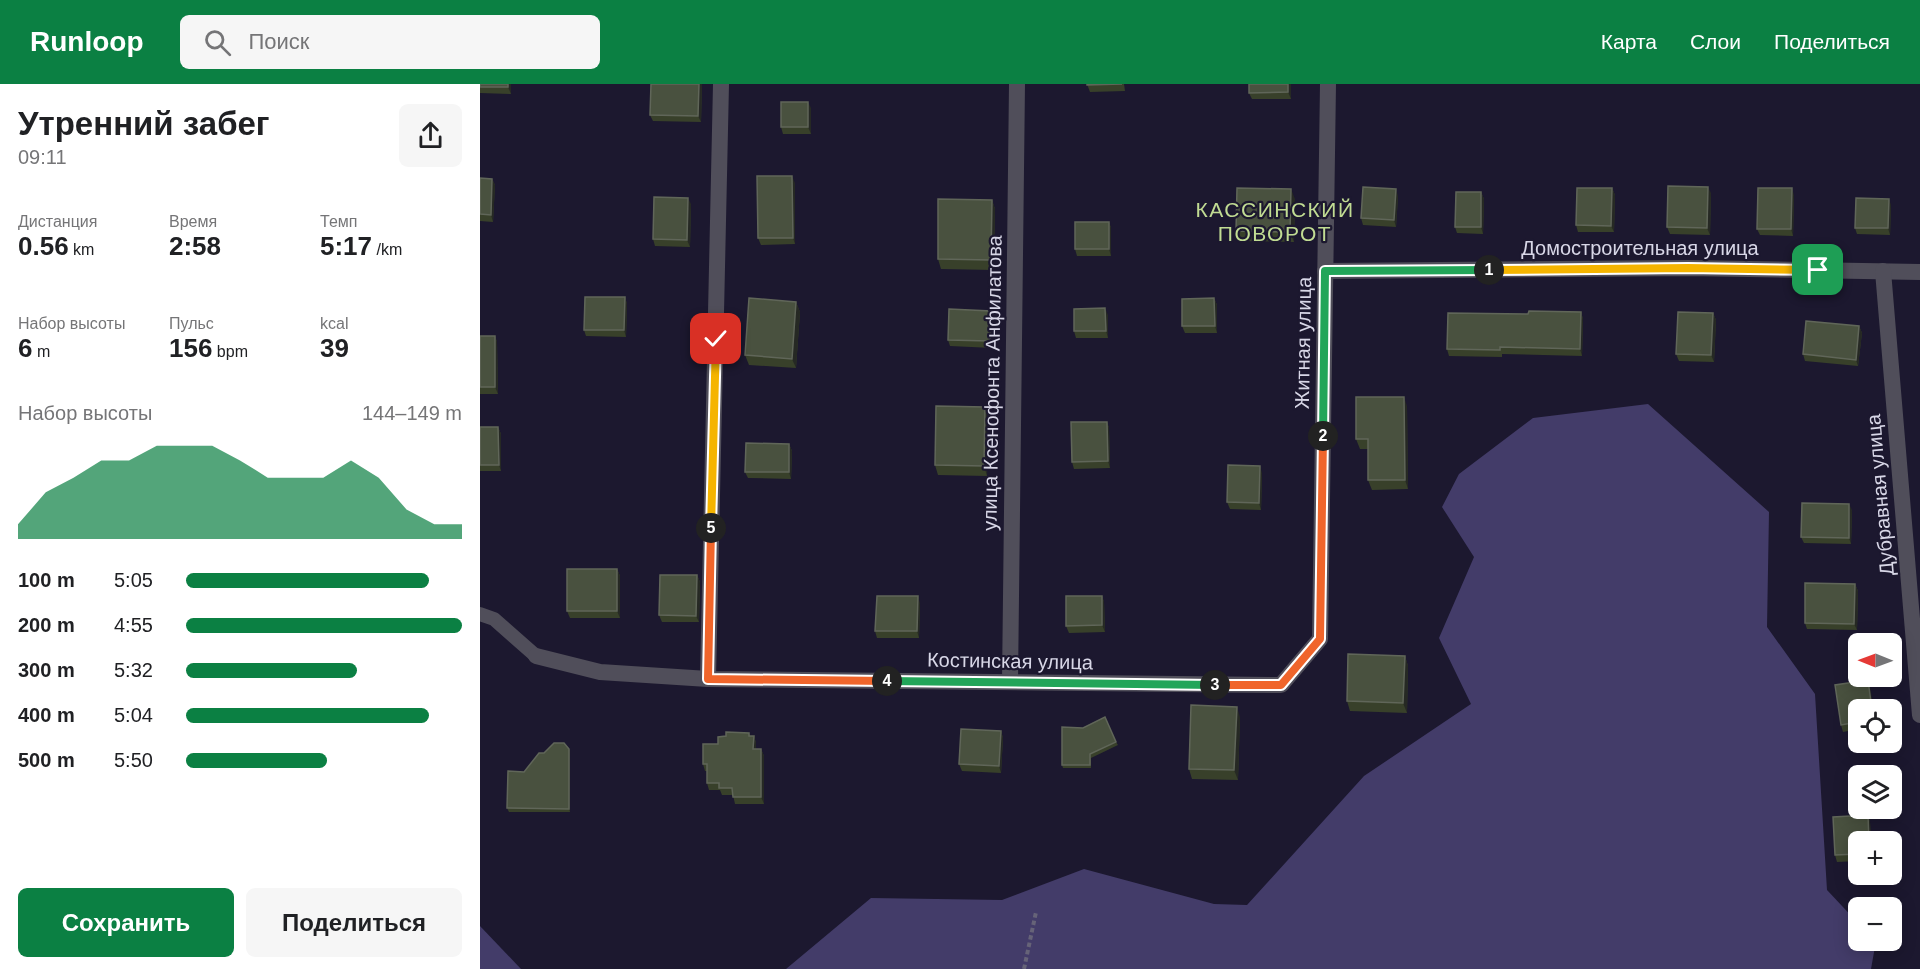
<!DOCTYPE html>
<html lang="ru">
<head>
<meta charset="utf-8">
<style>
  :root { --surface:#fff; --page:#f6f6f6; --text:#202124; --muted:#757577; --accent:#0b8043 }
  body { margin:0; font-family:Helvetica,sans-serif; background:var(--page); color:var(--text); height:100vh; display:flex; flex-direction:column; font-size:22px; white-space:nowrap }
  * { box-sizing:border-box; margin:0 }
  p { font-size:20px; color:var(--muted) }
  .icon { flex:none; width:33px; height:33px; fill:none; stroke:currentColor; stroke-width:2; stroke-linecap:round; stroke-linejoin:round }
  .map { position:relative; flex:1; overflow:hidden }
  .drawer { display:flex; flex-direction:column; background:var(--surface); width:480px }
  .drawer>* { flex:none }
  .needle { width:39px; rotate:271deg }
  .controls { position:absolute; left:1368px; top:549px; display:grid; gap:12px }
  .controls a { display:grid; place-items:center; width:54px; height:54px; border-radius:9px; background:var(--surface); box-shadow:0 3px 15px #0003; font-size:30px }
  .pin { position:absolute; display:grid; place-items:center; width:51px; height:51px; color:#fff; margin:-26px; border-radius:12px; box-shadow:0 3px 9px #0006 }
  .km { position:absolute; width:30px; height:30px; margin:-15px; border-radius:50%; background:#222; color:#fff; font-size:16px; line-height:30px; text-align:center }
  .round { display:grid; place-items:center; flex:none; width:63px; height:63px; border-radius:9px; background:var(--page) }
  .overview { display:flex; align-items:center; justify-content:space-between; height:102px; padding:0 18px }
  h1 { font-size:33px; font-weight:700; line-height:45px }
  .figures { display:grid; grid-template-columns:repeat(3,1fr); gap:9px; height:102px; padding:6px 18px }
  .figures div { display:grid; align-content:center }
  .figures b { font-size:26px; font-weight:700 }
  .figures small { font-size:16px; font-weight:400 }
  .figures p { font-size:16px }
  .chart { height:168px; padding:12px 18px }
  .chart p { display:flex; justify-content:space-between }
  .chart svg { width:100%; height:108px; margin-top:6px; fill:var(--accent); opacity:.7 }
  .cta { display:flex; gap:12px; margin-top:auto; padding:12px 18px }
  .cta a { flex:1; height:69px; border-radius:9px; background:var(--accent); color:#fff; font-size:24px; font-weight:700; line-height:69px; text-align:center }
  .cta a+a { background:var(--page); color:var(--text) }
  ul { padding:0 18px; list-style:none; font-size:20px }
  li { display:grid; grid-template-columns:96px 72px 1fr; align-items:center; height:45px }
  li i { height:15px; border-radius:8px; background:var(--accent) }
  header { display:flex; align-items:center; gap:36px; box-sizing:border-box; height:84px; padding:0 30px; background:var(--accent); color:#fff }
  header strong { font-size:28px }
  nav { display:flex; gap:33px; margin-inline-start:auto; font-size:21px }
  .search { width:420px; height:54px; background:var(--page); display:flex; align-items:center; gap:15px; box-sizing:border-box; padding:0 21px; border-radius:9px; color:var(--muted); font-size:22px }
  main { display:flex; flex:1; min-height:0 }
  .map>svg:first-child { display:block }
  .forest { fill:#433c69 }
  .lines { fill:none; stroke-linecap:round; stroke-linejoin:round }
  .path { stroke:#666378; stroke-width:4; stroke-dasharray:4.5 3; stroke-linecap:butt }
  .service { stroke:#504e5a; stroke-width:14 }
  .minor { stroke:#504e5a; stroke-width:16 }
  .wall { fill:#38402a }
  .shaded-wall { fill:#262924 }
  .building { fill:#49513f; stroke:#606659; stroke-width:1.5 }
  .split-1-casing { stroke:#fff; stroke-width:12 }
  .split-2-casing { stroke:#fff; stroke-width:12 }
  .split-3-casing { stroke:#fff; stroke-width:12 }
  .split-4-casing { stroke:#fff; stroke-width:12 }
  .split-5-casing { stroke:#fff; stroke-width:12 }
  .split-6-casing { stroke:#fff; stroke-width:12 }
  .split-1 { stroke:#f5b400; stroke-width:8 }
  .split-2 { stroke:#22a559; stroke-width:8 }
  .split-3 { stroke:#f0652b; stroke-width:8 }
  .split-4 { stroke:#22a559; stroke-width:8 }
  .split-5 { stroke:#f0652b; stroke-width:8 }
  .split-6 { stroke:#f5b400; stroke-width:8 }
  .labels { text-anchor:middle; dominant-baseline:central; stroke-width:4.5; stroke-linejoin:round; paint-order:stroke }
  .street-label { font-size:20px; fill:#d8d7e7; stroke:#1c182f }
  .neighbourhood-label { font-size:21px; letter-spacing:1.5px; fill:#c1dc93; stroke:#1c182f }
</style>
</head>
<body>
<header>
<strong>Runloop</strong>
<div class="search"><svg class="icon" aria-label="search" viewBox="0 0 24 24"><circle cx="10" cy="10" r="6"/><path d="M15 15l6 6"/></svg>Поиск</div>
<nav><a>Карта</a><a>Слои</a><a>Поделиться</a></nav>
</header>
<main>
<section class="drawer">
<div class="overview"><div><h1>Утренний забег</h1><p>09:11</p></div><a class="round"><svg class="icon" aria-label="share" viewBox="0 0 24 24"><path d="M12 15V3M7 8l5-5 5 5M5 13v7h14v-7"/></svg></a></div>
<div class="figures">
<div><p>Дистанция</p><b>0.56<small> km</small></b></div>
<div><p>Время</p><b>2:58</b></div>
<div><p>Темп</p><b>5:17<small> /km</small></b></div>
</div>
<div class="figures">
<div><p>Набор высоты</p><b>6<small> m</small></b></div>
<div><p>Пульс</p><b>156<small> bpm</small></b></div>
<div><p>kcal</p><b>39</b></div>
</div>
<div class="chart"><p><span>Набор высоты</span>144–149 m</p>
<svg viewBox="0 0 160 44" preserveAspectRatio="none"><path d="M0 44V38L10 25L20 19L30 12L40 12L50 6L60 6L70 6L80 12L90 19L100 19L110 19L120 12L130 19L140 32L150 38L160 38V44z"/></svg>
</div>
<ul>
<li><b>100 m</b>5:05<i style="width:88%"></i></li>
<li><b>200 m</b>4:55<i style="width:100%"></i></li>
<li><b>300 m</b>5:32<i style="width:62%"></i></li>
<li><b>400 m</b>5:04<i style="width:88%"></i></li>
<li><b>500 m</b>5:50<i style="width:51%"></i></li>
</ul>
<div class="cta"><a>Сохранить</a><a>Поделиться</a></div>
</section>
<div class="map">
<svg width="1440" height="885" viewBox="0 0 1440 885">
  <rect width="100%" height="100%" fill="#1c182f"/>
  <g class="forest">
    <path d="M 1168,320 L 1289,428 L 1287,543 L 1335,610 L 1347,806 L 1378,839 L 1378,856 L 1396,857 L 1391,885 L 306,885 L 391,814 L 522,816 L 604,785 L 734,820 L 767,821 L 884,692 L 991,620 L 959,554 L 994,473 L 962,423 L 979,390 L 1053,334 Z"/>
    <path d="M 0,842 L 41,885 L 0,885 Z"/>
  </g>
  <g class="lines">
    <path class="path" d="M 544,885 L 556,828"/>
    <path class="service" d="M 0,530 L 14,535 L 56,572"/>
    <g class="minor">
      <path d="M 845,187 L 1208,184 L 1440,188"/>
      <path d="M 1403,187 L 1440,631"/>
      <path d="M 56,572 L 120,588 L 228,595 L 801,601 L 840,555 L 848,0"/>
      <path d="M 228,595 L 241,0"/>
      <path d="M 530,598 L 537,0"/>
    </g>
  </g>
  <g class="wall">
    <path d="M 0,0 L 31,0 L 31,10 L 0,9 Z"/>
    <path d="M 171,0 L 222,0 L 221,38 L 173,37 L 170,31 Z"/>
    <path d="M 607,0 L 644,0 L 645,7 L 610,8 Z"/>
    <path d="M 769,0 L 811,0 L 811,15 L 772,15 L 769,9 Z"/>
    <path d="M 331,24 L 331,50 L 303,50 L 301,43 Z"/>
    <path d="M 0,94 L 12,95 L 15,101 L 13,138 L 0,137 Z"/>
    <path d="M 315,99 L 315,160 L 281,161 L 278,154 Z"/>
    <path d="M 1132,104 L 1135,111 L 1134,148 L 1098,148 L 1096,141 Z"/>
    <path d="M 1001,108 L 1004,115 L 1003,150 L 977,149 L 975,143 Z"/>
    <path d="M 1231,109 L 1230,151 L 1190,150 L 1187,143 Z"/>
    <path d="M 1314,111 L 1313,152 L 1280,151 L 1277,145 Z"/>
    <path d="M 918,112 L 916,143 L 883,141 L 881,134 Z"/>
    <path d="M 815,115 L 814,158 L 760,157 L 756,147 Z"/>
    <path d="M 512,116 L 515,125 L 514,186 L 461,185 L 458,175 Z"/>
    <path d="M 211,120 L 210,163 L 175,162 L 173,155 Z"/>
    <path d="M 1411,121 L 1410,151 L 1377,150 L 1375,144 Z"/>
    <path d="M 629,138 L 631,144 L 631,172 L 597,172 L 595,165 Z"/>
    <path d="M 145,213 L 147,220 L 146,253 L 106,252 L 104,246 Z"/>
    <path d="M 734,214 L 737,221 L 737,249 L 705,249 L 702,242 Z"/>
    <path d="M 316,218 L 320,228 L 316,284 L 269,281 L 265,271 Z"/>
    <path d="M 1101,228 L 1103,235 L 1102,272 L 1022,270 L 1022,273 L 969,272 L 967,265 L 1048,230 Z"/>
    <path d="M 1233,229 L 1236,236 L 1234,278 L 1199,277 L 1196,270 Z"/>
    <path d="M 628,231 L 628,254 L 596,254 L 594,247 Z"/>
    <path d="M 514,233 L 513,264 L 470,262 L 468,256 Z"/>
    <path d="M 1379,242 L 1382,249 L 1378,282 L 1325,277 L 1323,270 Z"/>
    <path d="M 0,252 L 15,252 L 17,258 L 18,310 L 0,310 Z"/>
    <path d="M 927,322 L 928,405 L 892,406 L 888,396 L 888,365 L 880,365 L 876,355 Z"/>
    <path d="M 508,333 L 507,392 L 458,391 L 455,381 Z"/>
    <path d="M 627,338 L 629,344 L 630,384 L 594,385 L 592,378 Z"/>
    <path d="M 0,343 L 18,343 L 21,350 L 21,387 L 0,387 Z"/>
    <path d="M 309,360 L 312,367 L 311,395 L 268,394 L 265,388 Z"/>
    <path d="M 782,389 L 781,426 L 750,425 L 747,418 Z"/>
    <path d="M 1372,426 L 1371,460 L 1324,459 L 1321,453 Z"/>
    <path d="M 137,485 L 140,492 L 140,534 L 90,534 L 87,527 Z"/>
    <path d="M 217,491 L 220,498 L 219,538 L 182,538 L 179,531 Z"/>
    <path d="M 1375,500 L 1378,507 L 1377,546 L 1327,545 L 1325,539 Z"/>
    <path d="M 622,512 L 624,518 L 625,548 L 589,549 L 586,542 Z"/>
    <path d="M 440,519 L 439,554 L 397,554 L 395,547 Z"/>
    <path d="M 925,572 L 928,582 L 927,629 L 870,627 L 867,617 Z"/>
    <path d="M 1390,603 L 1378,626 L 1378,645 L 1363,648 L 1361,641 Z"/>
    <path d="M 760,633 L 758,696 L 712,695 L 709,685 Z"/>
    <path d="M 521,647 L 523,654 L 521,689 L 482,687 L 479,680 Z"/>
    <path d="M 269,649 L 270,652 L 274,652 L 276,659 L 276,665 L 281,665 L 284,672 L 284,720 L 255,720 L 253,711 L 242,711 L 240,706 L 229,706 L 227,699 L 227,687 L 225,687 L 223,680 L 238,660 L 246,652 Z"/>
    <path d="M 636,658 L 638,661 L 611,674 L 611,684 L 583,684 L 582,681 Z"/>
    <path d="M 89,665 L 90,668 L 90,728 L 29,728 L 27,724 L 44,688 L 64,669 Z"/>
    <path d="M 1388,731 L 1390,738 L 1391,758 L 1378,758 L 1378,777 L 1357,778 L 1355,771 Z"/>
  </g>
  <g class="shaded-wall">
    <path d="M 28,0 L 31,0 L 31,10 L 28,3 Z"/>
    <path d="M 219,0 L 222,0 L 221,38 L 218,32 Z"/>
    <path d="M 808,0 L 811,0 L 811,15 L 808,8 Z"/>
    <path d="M 328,18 L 331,24 L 331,50 L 328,43 Z"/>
    <path d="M 312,92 L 315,99 L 315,160 L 313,154 Z"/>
    <path d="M 12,95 L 15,101 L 13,138 L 11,131 Z"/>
    <path d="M 1228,103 L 1231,109 L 1230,151 L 1227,144 Z"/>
    <path d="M 1132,104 L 1135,111 L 1134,148 L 1131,142 Z"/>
    <path d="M 1312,104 L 1314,111 L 1313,152 L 1311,145 Z"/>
    <path d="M 811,105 L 815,115 L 814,158 L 810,148 Z"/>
    <path d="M 916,105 L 918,112 L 916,143 L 914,136 Z"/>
    <path d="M 1001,108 L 1004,115 L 1003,150 L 1001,143 Z"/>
    <path d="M 208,114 L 211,120 L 210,163 L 207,156 Z"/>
    <path d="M 1409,115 L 1411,121 L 1410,151 L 1408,144 Z"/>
    <path d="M 512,116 L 515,125 L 514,186 L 511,176 Z"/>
    <path d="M 629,138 L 631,144 L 631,172 L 629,165 Z"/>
    <path d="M 145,213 L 147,220 L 146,253 L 144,246 Z"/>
    <path d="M 734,214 L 737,221 L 737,249 L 735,242 Z"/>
    <path d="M 316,218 L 320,228 L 316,284 L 312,275 Z"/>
    <path d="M 625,224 L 628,231 L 628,254 L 626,247 Z"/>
    <path d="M 511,227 L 514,233 L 513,264 L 510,257 Z"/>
    <path d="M 1101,228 L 1103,235 L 1102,272 L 1100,265 Z"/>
    <path d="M 1233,229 L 1236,236 L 1234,278 L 1231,271 Z"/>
    <path d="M 1379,242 L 1382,249 L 1378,282 L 1376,276 Z"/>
    <path d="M 15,252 L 17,258 L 18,310 L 15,303 Z"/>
    <path d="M 924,313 L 927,322 L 928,405 L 925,396 Z"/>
    <path d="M 505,323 L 508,333 L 507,392 L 504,382 Z"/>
    <path d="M 627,338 L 629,344 L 630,384 L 628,377 Z"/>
    <path d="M 18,343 L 21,350 L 21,387 L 19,381 Z"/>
    <path d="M 309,360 L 312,367 L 311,395 L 309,388 Z"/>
    <path d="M 780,382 L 782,389 L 781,426 L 779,419 Z"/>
    <path d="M 1369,420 L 1372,426 L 1371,460 L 1369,454 Z"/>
    <path d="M 137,485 L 140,492 L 140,534 L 137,527 Z"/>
    <path d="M 217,491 L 220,498 L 219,538 L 216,532 Z"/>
    <path d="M 1375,500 L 1378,507 L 1377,546 L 1374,540 Z"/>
    <path d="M 438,512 L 440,519 L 439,554 L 437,547 Z"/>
    <path d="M 622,512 L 624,518 L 625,548 L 622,541 Z"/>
    <path d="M 925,572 L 928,582 L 927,629 L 923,619 Z"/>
    <path d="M 1388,596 L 1390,603 L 1394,626 L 1392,626 Z"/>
    <path d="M 757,623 L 760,633 L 758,696 L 754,686 Z"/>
    <path d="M 521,647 L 523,654 L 521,689 L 519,682 Z"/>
    <path d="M 274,652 L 276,659 L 276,672 L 273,665 Z"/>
    <path d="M 89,665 L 90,668 L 90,728 L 89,725 Z"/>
    <path d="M 281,665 L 284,672 L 284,720 L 281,713 Z"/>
    <path d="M 1388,731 L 1390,738 L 1391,758 L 1389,758 Z"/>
  </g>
  <g class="building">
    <rect x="0" y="0" width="28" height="3"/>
    <path d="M 171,0 L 219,0 L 218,32 L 170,31 Z"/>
    <path d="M 607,0 L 642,0 L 607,1 Z"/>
    <path d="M 769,0 L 808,0 L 808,8 L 769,9 Z"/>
    <rect x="301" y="18" width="27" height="25"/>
    <path d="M 277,92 L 312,92 L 313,154 L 278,154 Z"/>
    <path d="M 0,94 L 12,95 L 11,131 L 0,130 Z"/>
    <path d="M 1188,102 L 1228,103 L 1227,144 L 1187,143 Z"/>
    <path d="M 883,103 L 916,105 L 914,136 L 881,134 Z"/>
    <path d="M 757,104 L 811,105 L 810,148 L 756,147 Z"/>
    <path d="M 1097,104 L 1132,104 L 1131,142 L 1096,141 Z"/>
    <path d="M 1278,104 L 1312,104 L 1311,145 L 1277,145 Z"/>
    <path d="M 976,108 L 1001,108 L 1001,143 L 975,143 Z"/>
    <path d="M 174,113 L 208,114 L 207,156 L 173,155 Z"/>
    <path d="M 1376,114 L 1409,115 L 1408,144 L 1375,144 Z"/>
    <path d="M 458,115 L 512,116 L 511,176 L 458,175 Z"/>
    <rect x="595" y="138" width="34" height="27"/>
    <path d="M 105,213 L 145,213 L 144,246 L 104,246 Z"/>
    <path d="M 269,214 L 316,218 L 312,275 L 265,271 Z"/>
    <path d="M 734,214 L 735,242 L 702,242 L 702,215 Z"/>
    <path d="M 625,224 L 626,247 L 594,247 L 594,225 Z"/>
    <path d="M 469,225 L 511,227 L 510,257 L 468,256 Z"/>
    <path d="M 1049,227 L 1101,228 L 1100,265 L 1020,263 L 1020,266 L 967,265 L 968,229 L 1048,230 Z"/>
    <path d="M 1198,228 L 1233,229 L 1231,271 L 1196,270 Z"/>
    <path d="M 1326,237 L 1379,242 L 1376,276 L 1323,270 Z"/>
    <rect x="0" y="252" width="15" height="51"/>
    <path d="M 876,313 L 924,313 L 925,396 L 888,396 L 888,355 L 876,355 Z"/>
    <path d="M 456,322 L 505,323 L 504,382 L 455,381 Z"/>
    <path d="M 591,338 L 627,338 L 628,377 L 592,378 Z"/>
    <path d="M 0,343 L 18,343 L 19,381 L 0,381 Z"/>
    <path d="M 266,359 L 309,360 L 309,388 L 265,388 Z"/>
    <path d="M 748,381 L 780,382 L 779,419 L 747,418 Z"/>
    <path d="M 1322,419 L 1369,420 L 1369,454 L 1321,453 Z"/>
    <rect x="87" y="485" width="50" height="42"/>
    <path d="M 180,491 L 217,491 L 216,532 L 179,531 Z"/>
    <path d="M 1325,499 L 1375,500 L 1374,540 L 1325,539 Z"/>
    <path d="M 397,512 L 438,512 L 437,547 L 395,547 Z"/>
    <path d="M 586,512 L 622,512 L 622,541 L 586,542 Z"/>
    <path d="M 868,570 L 925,572 L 923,619 L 867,617 Z"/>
    <path d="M 1388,596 L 1392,626 L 1378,626 L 1378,638 L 1361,641 L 1355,601 Z"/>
    <path d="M 711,621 L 757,623 L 754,686 L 709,685 Z"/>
    <path d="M 625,633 L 636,658 L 610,670 L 610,681 L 582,681 L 582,643 L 603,644 Z"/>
    <path d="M 481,645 L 521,647 L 519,682 L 479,680 Z"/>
    <path d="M 246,648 L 269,649 L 269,652 L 274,652 L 273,665 L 281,665 L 281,713 L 253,713 L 252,704 L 239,704 L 239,699 L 227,699 L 227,680 L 223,680 L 223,660 L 238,660 L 238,653 L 246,652 Z"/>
    <path d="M 74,659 L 84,659 L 89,665 L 89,725 L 27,724 L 28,687 L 44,688 L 59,669 L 64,669 Z"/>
    <path d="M 1388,731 L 1389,758 L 1378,758 L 1378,770 L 1355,771 L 1353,733 Z"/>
  </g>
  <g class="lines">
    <defs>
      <path id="split-1" d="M 1009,186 L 1208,184 L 1338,186"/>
      <path id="split-2" d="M 843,352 L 845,187 L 1009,186"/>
      <path id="split-3" d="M 735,601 L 801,601 L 840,555 L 843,352"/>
      <path id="split-4" d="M 407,597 L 735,601"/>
      <path id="split-5" d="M 231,444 L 228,595 L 407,597"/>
      <path id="split-6" d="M 231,444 L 236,255"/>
    </defs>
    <use href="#split-1" class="split-1-casing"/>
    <use href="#split-2" class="split-2-casing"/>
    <use href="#split-3" class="split-3-casing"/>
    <use href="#split-4" class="split-4-casing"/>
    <use href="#split-5" class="split-5-casing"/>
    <use href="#split-6" class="split-6-casing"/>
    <use href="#split-1" class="split-1"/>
    <use href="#split-2" class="split-2"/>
    <use href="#split-3" class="split-3"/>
    <use href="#split-4" class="split-4"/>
    <use href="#split-5" class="split-5"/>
    <use href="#split-6" class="split-6"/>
  </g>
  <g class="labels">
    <g class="street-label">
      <text x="1160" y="164">Домостроительная улица</text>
      <text transform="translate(823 259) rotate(-89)">Житная улица</text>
      <text transform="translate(512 299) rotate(-89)">улица Ксенофонта Анфилатова</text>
      <text transform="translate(1400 411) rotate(-95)">Дубравная улица</text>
      <text transform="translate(530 577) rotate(1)">Костинская улица</text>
    </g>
    <g class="neighbourhood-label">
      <text x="795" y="125">КАССИНСКИЙ<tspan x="795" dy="24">ПОВОРОТ</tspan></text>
    </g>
  </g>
</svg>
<div class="controls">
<a><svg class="needle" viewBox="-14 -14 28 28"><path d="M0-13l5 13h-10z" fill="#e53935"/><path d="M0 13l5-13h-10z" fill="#757577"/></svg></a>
<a><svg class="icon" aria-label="locate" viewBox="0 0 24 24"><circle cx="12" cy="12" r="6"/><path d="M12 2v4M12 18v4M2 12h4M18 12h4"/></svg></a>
<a><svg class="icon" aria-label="layers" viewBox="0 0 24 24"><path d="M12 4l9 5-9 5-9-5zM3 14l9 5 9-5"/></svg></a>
<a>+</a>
<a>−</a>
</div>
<div class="pin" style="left:1338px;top:186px;background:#1e9e55"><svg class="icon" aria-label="arrive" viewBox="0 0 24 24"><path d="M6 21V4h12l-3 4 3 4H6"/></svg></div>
<div class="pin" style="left:236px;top:255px;background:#d93025"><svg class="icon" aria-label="check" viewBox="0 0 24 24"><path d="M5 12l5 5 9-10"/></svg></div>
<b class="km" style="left:1009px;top:186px">1</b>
<b class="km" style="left:843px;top:352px">2</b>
<b class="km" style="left:735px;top:601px">3</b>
<b class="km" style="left:407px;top:597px">4</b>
<b class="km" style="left:231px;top:444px">5</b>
</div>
</main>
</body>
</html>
